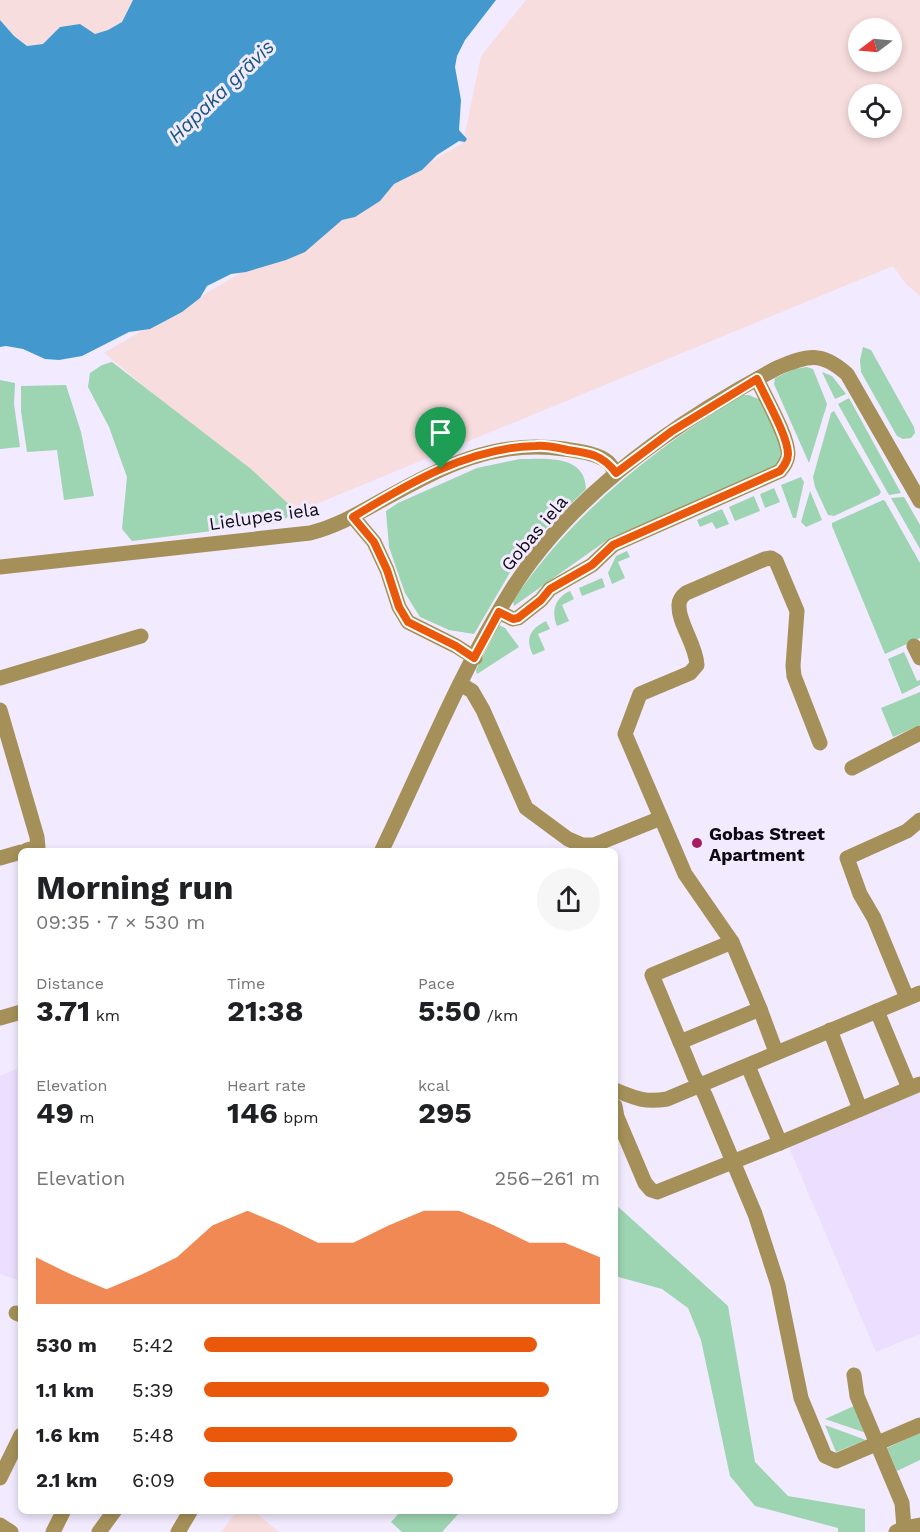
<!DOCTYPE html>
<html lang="en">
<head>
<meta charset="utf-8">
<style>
  :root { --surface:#fff; --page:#f6f6f6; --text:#202124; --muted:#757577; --accent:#ea580c }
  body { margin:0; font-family:"Work Sans",sans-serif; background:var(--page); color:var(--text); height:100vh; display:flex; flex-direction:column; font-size:22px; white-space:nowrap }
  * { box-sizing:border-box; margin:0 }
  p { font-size:20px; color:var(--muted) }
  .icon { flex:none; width:33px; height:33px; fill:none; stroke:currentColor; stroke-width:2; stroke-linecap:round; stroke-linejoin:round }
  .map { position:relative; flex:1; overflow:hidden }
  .drawer { position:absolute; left:18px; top:848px; width:600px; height:666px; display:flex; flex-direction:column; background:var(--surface); border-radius:9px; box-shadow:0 3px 9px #0003 }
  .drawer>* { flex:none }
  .needle { width:39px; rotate:254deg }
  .buttons { position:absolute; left:848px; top:18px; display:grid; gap:12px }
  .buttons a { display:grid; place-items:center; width:54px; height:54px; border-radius:50%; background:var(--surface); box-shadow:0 3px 9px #0003; font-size:30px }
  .pin { position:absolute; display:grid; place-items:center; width:51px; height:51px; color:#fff; margin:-62px -26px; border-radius:50% 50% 50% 0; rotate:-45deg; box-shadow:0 0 6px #0007 }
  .pin .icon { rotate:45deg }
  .round { display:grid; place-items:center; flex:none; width:63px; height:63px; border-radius:32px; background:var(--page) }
  .headline { display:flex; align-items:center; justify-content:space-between; height:102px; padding:0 18px }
  h1 { font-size:33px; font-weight:700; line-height:45px }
  .figures { display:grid; grid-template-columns:repeat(3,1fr); gap:9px; height:102px; padding:6px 18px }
  .figures div { display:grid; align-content:center }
  .figures b { font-size:30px; font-weight:700 }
  .figures small { font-size:16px; font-weight:400 }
  .figures p { font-size:16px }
  .chart { height:168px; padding:12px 18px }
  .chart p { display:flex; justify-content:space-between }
  .chart svg { width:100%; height:108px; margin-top:6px; fill:var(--accent); opacity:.7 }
  ul { padding:0 18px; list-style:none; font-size:20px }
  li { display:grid; grid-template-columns:96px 72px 1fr; align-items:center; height:45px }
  li i { height:15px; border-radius:8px; background:var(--accent) }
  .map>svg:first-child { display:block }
  .industrial { fill:#f8ddde; fill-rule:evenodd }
  .built { fill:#ebdefe }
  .green { fill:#9dd4b1 }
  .water { fill:#4399cd }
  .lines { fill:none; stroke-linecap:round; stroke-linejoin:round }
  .minor { stroke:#a49058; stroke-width:15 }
  .route-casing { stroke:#fff; stroke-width:12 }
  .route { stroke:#ea580c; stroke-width:8 }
  .poi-dot { fill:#a61d64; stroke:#f2eafe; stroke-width:2 }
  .labels { text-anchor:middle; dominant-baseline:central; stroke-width:6; stroke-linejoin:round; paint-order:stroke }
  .street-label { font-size:18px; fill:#0d0913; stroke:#f2eafe }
  .poi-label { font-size:18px; font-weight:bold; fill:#0d0913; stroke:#f2eafe; text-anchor:start }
  .water-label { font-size:20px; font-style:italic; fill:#17577b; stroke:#f2eafe }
</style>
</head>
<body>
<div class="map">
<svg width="920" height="1532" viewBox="0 0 920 1532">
  <rect width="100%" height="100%" fill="#f2eafe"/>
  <g class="industrial">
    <path d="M 0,0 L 133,0 L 122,22 L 108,30 L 95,34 L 80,25 L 60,27 L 43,44 L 27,46 L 14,36 L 0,20 Z"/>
    <path d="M 526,0 L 920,0 L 920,296 L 906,284 L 893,266 L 297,512 L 104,353 L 463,143 L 481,56 ZM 858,28 L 891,28 L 891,62 L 858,62 ZM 858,94 L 891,94 L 891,128 L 858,128 Z"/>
    <path d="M 238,1510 L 254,1511 L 279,1532 L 221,1532 Z"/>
  </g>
  <g class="built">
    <path d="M 21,1067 L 21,1281 L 0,1274 L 0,1076 Z"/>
    <path d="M 920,1090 L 920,1334 L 876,1352 L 788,1145 Z"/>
  </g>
  <g class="green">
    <path d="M 863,347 L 871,350 L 914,427 L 915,433 L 911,438 L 903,439 L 897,436 L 861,372 L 860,360 Z"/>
    <path d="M 112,362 L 251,469 L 297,512 L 277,523 L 132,541 L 122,529 L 127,477 L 109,427 L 88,387 L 90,373 L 102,365 Z"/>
    <path d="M 807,367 L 813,369 L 827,404 L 809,463 L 774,384 L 775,378 L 794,369 Z"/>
    <path d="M 822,372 L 832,376 L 846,394 L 835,399 Z"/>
    <path d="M 0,380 L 15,383 L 14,404 L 20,447 L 0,449 Z"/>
    <path d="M 66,385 L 81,432 L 94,496 L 64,500 L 57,450 L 27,452 L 21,411 L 21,386 Z"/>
    <path d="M 741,395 L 749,395 L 763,401 C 771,420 789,447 776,466 L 726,490 L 610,538 L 514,606 L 513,601 C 573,512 651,452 741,395 Z"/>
    <path d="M 849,398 L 901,493 L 889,495 L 838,404 Z"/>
    <path d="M 834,411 L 881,492 L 879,495 L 834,516 L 828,515 L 815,487 L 813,477 L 831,413 Z"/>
    <path d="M 520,459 C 546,459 585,454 586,489 L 522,552 L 474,634 L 449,630 L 420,617 L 405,593 L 389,547 L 386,511 L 398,503 L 477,468 Z"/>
    <path d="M 801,477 L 804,482 L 796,518 L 793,518 L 781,485 Z"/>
    <path d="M 774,488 L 780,502 L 765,508 L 760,494 Z"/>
    <path d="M 810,491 L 822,520 L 806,527 L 801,522 Z"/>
    <path d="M 754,496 L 760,511 L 735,521 L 729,507 Z"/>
    <path d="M 904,497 L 920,525 L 920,549 L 891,498 Z"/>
    <path d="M 883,500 L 885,501 L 920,563 L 920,638 L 885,654 L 832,526 L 832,523 Z"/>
    <path d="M 722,509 L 729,524 L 716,529 L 712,522 L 700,527 L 697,520 Z"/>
    <path d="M 627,551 L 630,557 L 618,562 L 625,578 L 612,584 L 608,573 L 616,556 Z"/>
    <path d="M 602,578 L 605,587 L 582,596 L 579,588 Z"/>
    <path d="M 570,591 L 574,599 L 562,605 L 569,621 L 557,626 C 551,610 555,598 570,591 Z"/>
    <path d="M 546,621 L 550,629 L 538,634 L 545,650 L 533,655 C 525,638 530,629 546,621 Z"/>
    <path d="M 499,625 L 505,628 L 519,647 L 477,674 L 476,670 Z"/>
    <path d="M 904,652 L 917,681 L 920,680 L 920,685 L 902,694 L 888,659 Z"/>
    <path d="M 920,692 L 920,725 L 893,737 L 881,708 Z"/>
    <path d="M 615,1204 L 728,1306 L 755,1462 L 788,1496 L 865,1509 L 865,1532 L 838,1532 L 838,1528 L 755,1506 L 730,1476 L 701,1340 L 688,1308 L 662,1289 L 615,1276 Z"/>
    <path d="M 854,1406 L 866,1433 L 825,1419 Z"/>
    <path d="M 825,1425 L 866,1440 L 836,1452 Z"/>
    <path d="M 920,1433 L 920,1460 L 897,1471 L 887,1448 Z"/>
    <path d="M 402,1510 L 461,1510 L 461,1511 L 442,1532 L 402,1532 L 391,1522 Z"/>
  </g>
  <path class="water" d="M 133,0 L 496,0 L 465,40 L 457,56 L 455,67 L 461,100 L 459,130 L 467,139 L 465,142 L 459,141 L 437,155 L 422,170 L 394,184 L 380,201 L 355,217 L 342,220 L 305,252 L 286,260 L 246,272 L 231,274 L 207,286 L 200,298 L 182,312 L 150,329 L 129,332 L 82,356 L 59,360 L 45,359 L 23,349 L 6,346 L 0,347 L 0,20 L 14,36 L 27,46 L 43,44 L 60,27 L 80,24 L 95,34 L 108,30 L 122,22 Z"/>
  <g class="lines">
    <g class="minor">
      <path d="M 353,517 L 374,542 L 387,570 L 399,607 L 408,622 L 456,646 L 475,658"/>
      <path d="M 0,567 L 310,533 C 338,526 361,512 386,498 C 444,466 496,439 564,449 C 577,451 597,453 608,462 C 611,465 614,470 616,473"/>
      <path d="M 499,612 L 513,619 L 518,618 L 541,600 L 550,589 L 592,565 L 613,545 L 780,471 C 784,466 788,461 788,454 C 788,436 765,397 757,379"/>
      <path d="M 914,646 L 920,658"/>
      <path d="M 0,678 L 141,636"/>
      <path d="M 460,684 L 472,691 L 483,710 L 526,808 L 568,839 L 582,845 L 594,845 L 661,818"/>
      <path d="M 0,710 L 37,837 L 38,847 L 27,850"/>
      <path d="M 820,743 L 794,676 L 793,666 L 797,611 L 776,561 L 771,558 L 765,559 L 686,593 C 682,596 679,600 679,605 C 678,623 696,644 697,665 L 690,673 L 640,694 L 625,734 L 685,874 L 732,942 L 760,1009 L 680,1042 L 694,1076 L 705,1095 L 755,1214 L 778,1285 L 801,1398 L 825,1456 L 836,1461 L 920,1425"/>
      <path d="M 852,768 L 920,733"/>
      <path d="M 382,850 C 423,765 459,675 509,594 C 569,495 677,421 777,368 C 808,355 821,351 847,374 L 920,501"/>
      <path d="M 0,858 L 21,852"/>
      <path d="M 907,998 L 874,918 L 860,894 L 847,858 L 907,831 L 920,820"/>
      <path d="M 760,1009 L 776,1052"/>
      <path d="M 877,1011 L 909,1088"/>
      <path d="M 0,1018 L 21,1012"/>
      <path d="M 830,1030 L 860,1109"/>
      <path d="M 680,1042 L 652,975 L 732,942"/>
      <path d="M 748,1066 L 780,1143"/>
      <path d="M 615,1090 C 635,1098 645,1103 667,1099 L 920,993"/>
      <path d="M 615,1106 L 617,1117 L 645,1183 L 651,1190 L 657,1192 L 780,1143 L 920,1084"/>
      <path d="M 16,1313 L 21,1315"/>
      <path d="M 854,1375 L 857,1396 L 902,1503 L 904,1528 L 896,1532"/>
      <path d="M 0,1478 L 21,1435"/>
      <path d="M 0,1525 L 11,1532"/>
      <path d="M 904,1528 L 920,1525"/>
      <path d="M 53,1532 L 64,1510"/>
      <path d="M 99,1532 L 115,1510"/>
      <path d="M 178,1532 L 191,1510"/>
    </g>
  </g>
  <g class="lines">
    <defs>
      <path id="route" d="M 757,379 C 765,397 788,436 788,454 C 788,461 784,466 780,471 L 613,545 L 592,565 L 550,589 L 541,600 L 518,618 L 513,619 L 499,612 L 474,658 L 456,646 L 408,622 L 399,607 L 387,570 L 374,542 L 353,517 C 409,483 470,447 536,446 C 547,445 558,448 568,450 C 590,453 603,455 616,473 L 672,431 Z"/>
    </defs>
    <use href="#route" class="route-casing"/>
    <use href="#route" class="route"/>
  </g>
  <circle class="poi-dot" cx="697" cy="843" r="6"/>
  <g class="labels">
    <g class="street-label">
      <text transform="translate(264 516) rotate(-8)">Lielupes iela</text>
      <text transform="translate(534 533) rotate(-50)">Gobas iela</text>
    </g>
    <g class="poi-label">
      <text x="709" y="833">Gobas Street<tspan x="709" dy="21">Apartment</tspan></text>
    </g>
    <g class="water-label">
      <text transform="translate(221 91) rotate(-44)">Hapaka grāvis</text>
    </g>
  </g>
</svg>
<div class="buttons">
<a><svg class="needle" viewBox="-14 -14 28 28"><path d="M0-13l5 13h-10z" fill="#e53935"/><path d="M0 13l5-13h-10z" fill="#757577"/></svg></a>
<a><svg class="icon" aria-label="locate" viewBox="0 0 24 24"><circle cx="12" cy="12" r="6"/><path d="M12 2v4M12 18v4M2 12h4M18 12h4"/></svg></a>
</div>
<div class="pin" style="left:441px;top:469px;background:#1e9e55"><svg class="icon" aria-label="arrive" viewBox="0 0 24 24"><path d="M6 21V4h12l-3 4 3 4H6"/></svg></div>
<section class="drawer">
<div class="headline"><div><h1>Morning run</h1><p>09:35 · 7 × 530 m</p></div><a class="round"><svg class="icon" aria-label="share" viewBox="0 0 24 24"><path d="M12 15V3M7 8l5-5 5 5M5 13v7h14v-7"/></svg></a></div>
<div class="figures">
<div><p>Distance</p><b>3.71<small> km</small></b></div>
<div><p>Time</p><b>21:38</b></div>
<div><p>Pace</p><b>5:50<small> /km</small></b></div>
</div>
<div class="figures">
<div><p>Elevation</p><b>49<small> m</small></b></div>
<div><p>Heart rate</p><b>146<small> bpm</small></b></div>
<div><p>kcal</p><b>295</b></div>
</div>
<div class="chart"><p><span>Elevation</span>256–261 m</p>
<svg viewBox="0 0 160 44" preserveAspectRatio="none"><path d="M0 44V25L10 32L20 38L30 32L40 25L50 12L60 6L70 12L80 19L90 19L100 12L110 6L120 6L130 12L140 19L150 19L160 25V44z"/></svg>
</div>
<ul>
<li><b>530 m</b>5:42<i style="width:84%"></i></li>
<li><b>1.1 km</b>5:39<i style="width:87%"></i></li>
<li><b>1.6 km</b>5:48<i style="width:79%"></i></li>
<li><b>2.1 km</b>6:09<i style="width:63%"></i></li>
</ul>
</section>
</div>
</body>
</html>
